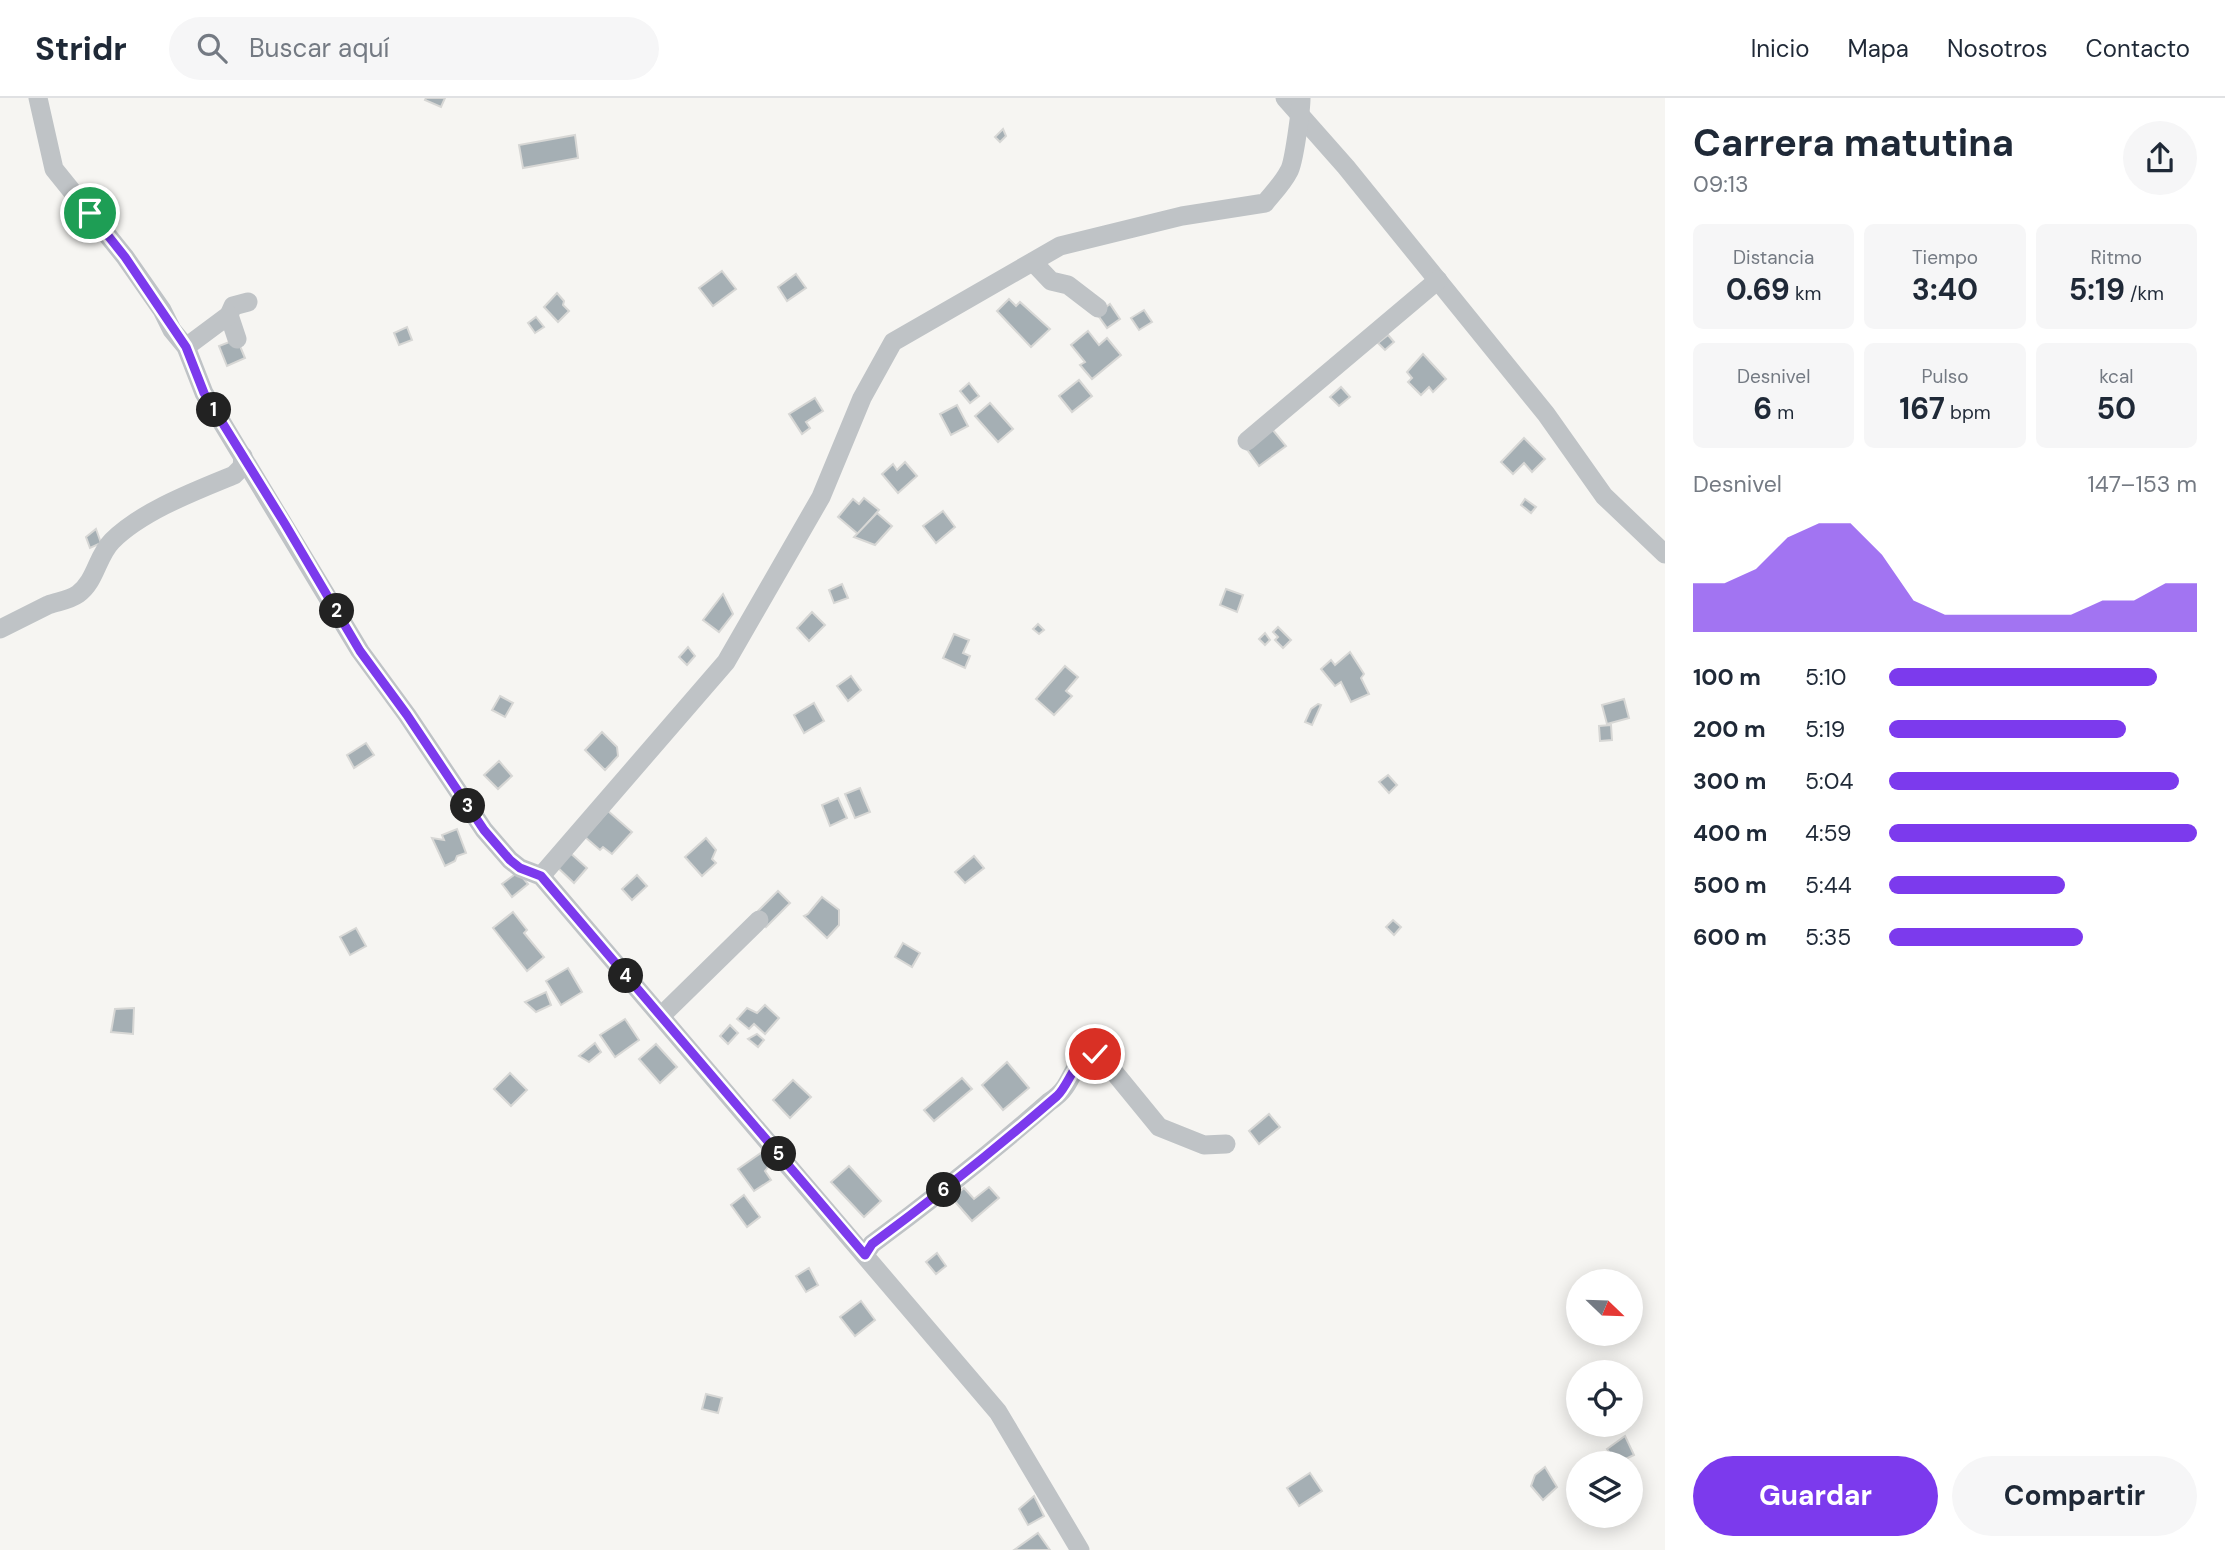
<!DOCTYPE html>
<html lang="es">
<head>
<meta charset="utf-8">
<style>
  :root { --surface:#fff; --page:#f6f6f7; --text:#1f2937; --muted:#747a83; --line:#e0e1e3; --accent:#7c3aed }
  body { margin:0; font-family:"DM Sans",sans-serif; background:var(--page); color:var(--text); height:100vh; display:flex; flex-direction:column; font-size:26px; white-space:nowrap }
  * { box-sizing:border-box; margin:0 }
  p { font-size:23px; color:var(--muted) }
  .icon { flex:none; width:38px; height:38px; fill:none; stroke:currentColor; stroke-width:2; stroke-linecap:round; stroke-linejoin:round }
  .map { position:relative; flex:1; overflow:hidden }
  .panel { display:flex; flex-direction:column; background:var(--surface); width:560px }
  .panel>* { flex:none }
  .needle { width:46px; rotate:113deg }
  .fabs { position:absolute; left:1566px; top:1171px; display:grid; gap:14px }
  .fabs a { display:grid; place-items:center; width:77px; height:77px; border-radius:50%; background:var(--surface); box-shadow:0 4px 18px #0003; font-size:35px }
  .pin { position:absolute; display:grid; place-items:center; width:60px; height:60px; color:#fff; margin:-30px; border:4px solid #fff; border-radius:50%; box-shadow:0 2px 7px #0007 }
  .km { position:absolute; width:35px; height:35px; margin:-18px; border-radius:50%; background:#222; color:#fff; font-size:19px; line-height:35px; text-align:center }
  .round { display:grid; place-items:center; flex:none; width:74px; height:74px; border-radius:37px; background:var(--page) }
  .overview { display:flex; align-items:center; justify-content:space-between; height:119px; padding:0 28px }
  h1 { font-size:38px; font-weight:700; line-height:52px }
  .figures { display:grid; grid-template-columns:repeat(3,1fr); gap:10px; height:119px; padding:7px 28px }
  .figures div { display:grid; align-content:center; border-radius:10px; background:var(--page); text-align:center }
  .figures b { font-size:30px; font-weight:700 }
  .figures small { font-size:19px; font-weight:400 }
  .figures p { font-size:19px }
  .chart { height:196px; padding:14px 28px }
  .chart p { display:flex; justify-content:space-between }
  .chart svg { width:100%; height:126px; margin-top:7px; fill:var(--accent); opacity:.7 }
  .cta { display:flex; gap:14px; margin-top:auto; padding:14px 28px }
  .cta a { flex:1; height:80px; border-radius:42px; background:var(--accent); color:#fff; font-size:28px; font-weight:700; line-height:80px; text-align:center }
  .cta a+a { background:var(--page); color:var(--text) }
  ul { padding:0 28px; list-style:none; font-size:23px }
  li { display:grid; grid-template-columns:112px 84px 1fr; align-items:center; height:52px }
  li i { height:18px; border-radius:9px; background:var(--accent) }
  header { display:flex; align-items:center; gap:42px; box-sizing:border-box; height:98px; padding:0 35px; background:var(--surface); border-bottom:2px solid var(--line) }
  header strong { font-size:33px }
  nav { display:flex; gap:38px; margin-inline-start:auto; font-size:24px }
  .search { width:490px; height:63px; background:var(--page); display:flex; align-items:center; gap:18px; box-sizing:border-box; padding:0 24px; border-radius:38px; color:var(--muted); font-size:26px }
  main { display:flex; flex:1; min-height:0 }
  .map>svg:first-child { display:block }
  .building { fill:#a5afb4; stroke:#d7d7d5; stroke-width:2 }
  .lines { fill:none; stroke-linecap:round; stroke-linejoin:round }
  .minor { stroke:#bfc3c6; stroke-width:19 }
  .route-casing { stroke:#fff; stroke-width:14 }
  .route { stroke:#7c3aed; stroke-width:9 }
</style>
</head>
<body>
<header>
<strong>Stridr</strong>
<div class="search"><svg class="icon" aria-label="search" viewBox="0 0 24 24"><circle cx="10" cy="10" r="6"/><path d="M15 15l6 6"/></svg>Buscar aquí</div>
<nav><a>Inicio</a><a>Mapa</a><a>Nosotros</a><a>Contacto</a></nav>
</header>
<main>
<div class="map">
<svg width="1665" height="1452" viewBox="0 0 1665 1452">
  <rect width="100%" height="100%" fill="#f6f5f2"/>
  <g class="building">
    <path d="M 426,0 L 445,0 L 441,9 L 425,2 Z"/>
    <path d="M 1003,31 L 1006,38 L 1000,44 L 995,39 Z"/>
    <path d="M 575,37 L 578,60 L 523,70 L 519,47 Z"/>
    <path d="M 722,173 L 736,191 L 713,208 L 699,190 Z"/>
    <path d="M 796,176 L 806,190 L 787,203 L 778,189 Z"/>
    <path d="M 557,195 L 564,203 L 563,207 L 569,213 L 558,224 L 544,209 Z"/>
    <path d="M 1009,201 L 1016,208 L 1020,204 L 1050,231 L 1031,249 L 997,213 Z"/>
    <path d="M 1110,206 L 1120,221 L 1107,230 L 1097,216 Z"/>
    <path d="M 1144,212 L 1152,224 L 1139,232 L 1131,220 Z"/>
    <path d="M 536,219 L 544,229 L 535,235 L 528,225 Z"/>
    <path d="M 407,229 L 412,242 L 399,247 L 394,235 Z"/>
    <path d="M 1088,233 L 1099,247 L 1107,240 L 1121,257 L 1092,281 L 1080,267 L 1085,264 L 1071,247 Z"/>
    <path d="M 1388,237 L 1394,244 L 1385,252 L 1378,245 Z"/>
    <path d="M 237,241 L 245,260 L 227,268 L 219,248 Z"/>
    <path d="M 1423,256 L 1446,281 L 1433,294 L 1429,289 L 1421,297 L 1408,284 L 1412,280 L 1407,274 Z"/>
    <path d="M 1079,282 L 1092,298 L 1072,314 L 1059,298 Z"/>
    <path d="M 969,285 L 979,298 L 970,305 L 960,293 Z"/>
    <path d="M 1341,289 L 1350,299 L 1339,308 L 1330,299 Z"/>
    <path d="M 815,300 L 823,313 L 806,324 L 810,330 L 802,336 L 789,316 Z"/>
    <path d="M 990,305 L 1013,331 L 998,344 L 975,318 Z"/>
    <path d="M 957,307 L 968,328 L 951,337 L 940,316 Z"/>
    <path d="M 1272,331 L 1286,348 L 1259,368 L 1246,350 Z"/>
    <path d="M 1524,340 L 1545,361 L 1532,374 L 1524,365 L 1513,376 L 1501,364 Z"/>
    <path d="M 905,364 L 917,378 L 898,395 L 882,376 L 893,366 L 897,372 Z"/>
    <path d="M 864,400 L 879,412 L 858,436 L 838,419 L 853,401 L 859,406 Z"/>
    <path d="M 1525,401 L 1536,409 L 1531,415 L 1521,407 Z"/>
    <path d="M 943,413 L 955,429 L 936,445 L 923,428 Z"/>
    <path d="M 877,415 L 892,428 L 875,447 L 854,439 Z"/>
    <path d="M 96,431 L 101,445 L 90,450 L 86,439 Z"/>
    <path d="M 842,486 L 848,500 L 834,505 L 829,492 Z"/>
    <path d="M 1226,491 L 1243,497 L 1237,514 L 1220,507 Z"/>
    <path d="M 723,496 L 733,516 L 719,534 L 703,522 Z"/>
    <path d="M 812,514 L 825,527 L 809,543 L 797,530 Z"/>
    <path d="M 1038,526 L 1044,532 L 1039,536 L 1033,531 Z"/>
    <path d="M 1278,529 L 1291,542 L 1283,550 L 1275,542 L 1278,539 L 1273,534 Z"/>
    <path d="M 1265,535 L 1270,542 L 1265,547 L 1259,541 Z"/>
    <path d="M 954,536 L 969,542 L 963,555 L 970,558 L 965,570 L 943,560 Z"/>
    <path d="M 688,549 L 695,558 L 687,567 L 679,559 Z"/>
    <path d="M 1350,554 L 1364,576 L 1361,580 L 1369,596 L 1351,604 L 1341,584 L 1335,588 L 1321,571 L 1331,562 L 1335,567 Z"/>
    <path d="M 1065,568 L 1078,579 L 1066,593 L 1072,598 L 1054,617 L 1036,601 Z"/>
    <path d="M 851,578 L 861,592 L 848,603 L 837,588 Z"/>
    <path d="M 500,598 L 513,605 L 505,619 L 492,612 Z"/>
    <path d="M 1624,601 L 1629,620 L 1607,626 L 1602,607 Z"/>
    <path d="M 814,605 L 824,623 L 804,635 L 794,617 Z"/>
    <path d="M 1318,606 L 1321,607 L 1312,627 L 1305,624 L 1311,611 Z"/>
    <path d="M 1611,627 L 1612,642 L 1600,643 L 1599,628 Z"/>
    <path d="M 602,634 L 617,649 L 618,658 L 605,672 L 585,652 Z"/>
    <path d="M 366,645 L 374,657 L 354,670 L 347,657 Z"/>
    <path d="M 499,663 L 512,678 L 498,691 L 484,677 Z"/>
    <path d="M 1388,677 L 1397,687 L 1389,695 L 1379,684 Z"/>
    <path d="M 860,690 L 870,714 L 855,720 L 845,696 Z"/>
    <path d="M 838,700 L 847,720 L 830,728 L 822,707 Z"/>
    <path d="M 608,713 L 632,734 L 612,756 L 603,749 L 600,752 L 585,739 Z"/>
    <path d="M 457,731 L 466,755 L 457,758 L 455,763 L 445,768 L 432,740 L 444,742 L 442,737 Z"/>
    <path d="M 706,740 L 716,752 L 712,761 L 716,765 L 702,778 L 685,759 Z"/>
    <path d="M 568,753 L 587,770 L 574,785 L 555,767 Z"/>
    <path d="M 974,758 L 984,770 L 965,785 L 955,774 Z"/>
    <path d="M 518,774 L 528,786 L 512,799 L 502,786 Z"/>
    <path d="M 637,777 L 647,788 L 632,802 L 622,791 Z"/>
    <path d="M 778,793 L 790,805 L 766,829 L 754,817 Z"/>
    <path d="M 822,799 L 839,812 L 839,827 L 827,840 L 804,818 L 808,816 Z"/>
    <path d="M 513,814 L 527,832 L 524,835 L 544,859 L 527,873 L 493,830 Z"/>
    <path d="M 1393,822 L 1401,829 L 1394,837 L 1386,829 Z"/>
    <path d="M 356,830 L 366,848 L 350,857 L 340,839 Z"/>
    <path d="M 903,845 L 920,855 L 912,869 L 895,859 Z"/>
    <path d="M 568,870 L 582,894 L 561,907 L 546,883 Z"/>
    <path d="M 546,894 L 551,907 L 536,914 L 525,904 Z"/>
    <path d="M 765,907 L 779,920 L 765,936 L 754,926 L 749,931 L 737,921 L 747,910 L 757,915 Z"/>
    <path d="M 134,910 L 133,936 L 111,934 L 115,911 Z"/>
    <path d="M 625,921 L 639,942 L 615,959 L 600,937 Z"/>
    <path d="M 730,927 L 738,935 L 728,946 L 720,938 Z"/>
    <path d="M 757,936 L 764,942 L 758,949 L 748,941 Z"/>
    <path d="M 595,945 L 601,954 L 589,964 L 579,958 Z"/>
    <path d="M 656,946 L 677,969 L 660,985 L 639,961 Z"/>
    <path d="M 1007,964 L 1029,990 L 1003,1012 L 982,987 Z"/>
    <path d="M 510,975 L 527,992 L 511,1008 L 494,991 Z"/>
    <path d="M 962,980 L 972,991 L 934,1023 L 924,1012 Z"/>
    <path d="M 793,982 L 811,999 L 790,1020 L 773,1002 Z"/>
    <path d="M 1269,1016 L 1280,1029 L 1259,1046 L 1249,1033 Z"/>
    <path d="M 765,1052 L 773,1063 L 765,1073 L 771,1082 L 754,1093 L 738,1071 Z"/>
    <path d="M 849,1068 L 881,1103 L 864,1119 L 831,1084 Z"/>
    <path d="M 989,1089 L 999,1100 L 972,1123 L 952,1100 L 964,1090 L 974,1101 Z"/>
    <path d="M 744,1097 L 760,1119 L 747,1129 L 731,1107 Z"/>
    <path d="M 937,1155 L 946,1168 L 936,1176 L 926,1164 Z"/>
    <path d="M 809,1170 L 818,1187 L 806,1194 L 796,1178 Z"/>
    <path d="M 861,1203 L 875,1222 L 855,1238 L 840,1219 Z"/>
    <path d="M 706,1296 L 722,1300 L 718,1315 L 702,1311 Z"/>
    <path d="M 1625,1338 L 1634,1357 L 1617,1365 L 1607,1351 Z"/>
    <path d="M 1545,1369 L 1557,1389 L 1543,1402 L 1531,1388 L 1535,1377 Z"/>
    <path d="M 1310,1375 L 1322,1393 L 1299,1408 L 1287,1390 Z"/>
    <path d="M 1034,1398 L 1044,1418 L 1028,1427 L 1019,1411 Z"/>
    <path d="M 1038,1435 L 1050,1452 L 1014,1452 Z"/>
  </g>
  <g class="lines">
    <g class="minor">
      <path d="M 38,0 L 54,71 L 125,159 L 162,212 L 172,232 L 186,249 L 204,295 L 360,553 L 407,617 L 484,732 L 510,762 L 520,770 L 541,778 L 998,1314 L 1080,1452"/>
      <path d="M 1285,0 L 1346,69 L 1546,316 L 1604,398 L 1665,456"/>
      <path d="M 1033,164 L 1051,183 L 1068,187 L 1098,210"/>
      <path d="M 237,241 L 229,217 L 233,208 L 248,204"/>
      <path d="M 186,249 L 229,217"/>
      <path d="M 1247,343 L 1438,182"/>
      <path d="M 0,531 C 16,523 32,515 48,507 C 58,503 68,503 78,496 C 96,483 97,458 112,443 C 142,413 195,393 234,377 L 242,369 L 243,358"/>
      <path d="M 541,778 L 726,564 L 821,399 L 862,300 L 893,244 L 1060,148 L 1182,118 L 1265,105 C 1273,95 1283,85 1289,73 C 1294,65 1301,11 1301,0"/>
      <path d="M 661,918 L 759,822"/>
      <path d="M 865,1156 L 872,1146 C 933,1101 992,1054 1049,1004 C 1055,1000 1061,995 1065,989 C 1075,975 1082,944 1105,963 L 1159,1029 L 1204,1047 L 1226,1046"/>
    </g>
  </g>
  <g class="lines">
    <defs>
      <path id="route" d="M 90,115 L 125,159 L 186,249 L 204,295 L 285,426 L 360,553 L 407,617 L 484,732 L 510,762 L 520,770 L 541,778 L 865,1157 L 872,1146 C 936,1099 997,1050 1057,998 C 1070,986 1075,957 1095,956"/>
    </defs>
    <use href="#route" class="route-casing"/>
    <use href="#route" class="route"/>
  </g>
</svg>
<div class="fabs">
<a><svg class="needle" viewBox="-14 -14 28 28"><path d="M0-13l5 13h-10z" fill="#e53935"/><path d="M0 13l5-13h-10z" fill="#747a83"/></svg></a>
<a><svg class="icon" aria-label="locate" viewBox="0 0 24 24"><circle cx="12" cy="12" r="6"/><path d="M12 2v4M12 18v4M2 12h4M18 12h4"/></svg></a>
<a><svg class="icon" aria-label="layers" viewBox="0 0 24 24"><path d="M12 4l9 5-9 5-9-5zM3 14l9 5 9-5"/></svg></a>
</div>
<div class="pin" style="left:90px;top:115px;background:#1e9e55"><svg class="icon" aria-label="arrive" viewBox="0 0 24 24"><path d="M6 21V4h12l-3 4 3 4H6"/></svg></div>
<div class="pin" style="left:1095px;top:956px;background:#d93025"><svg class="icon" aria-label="check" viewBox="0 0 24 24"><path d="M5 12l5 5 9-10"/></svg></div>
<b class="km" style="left:214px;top:312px">1</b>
<b class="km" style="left:337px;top:513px">2</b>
<b class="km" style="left:468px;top:708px">3</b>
<b class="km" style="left:626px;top:878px">4</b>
<b class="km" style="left:779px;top:1056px">5</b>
<b class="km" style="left:944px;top:1092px">6</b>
</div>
<section class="panel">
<div class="overview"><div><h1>Carrera matutina</h1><p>09:13</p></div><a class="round"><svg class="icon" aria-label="share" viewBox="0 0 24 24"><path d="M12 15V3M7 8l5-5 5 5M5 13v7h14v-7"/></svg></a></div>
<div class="figures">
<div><p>Distancia</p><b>0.69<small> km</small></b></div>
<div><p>Tiempo</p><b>3:40</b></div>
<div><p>Ritmo</p><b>5:19<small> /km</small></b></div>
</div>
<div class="figures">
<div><p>Desnivel</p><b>6<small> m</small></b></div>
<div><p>Pulso</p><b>167<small> bpm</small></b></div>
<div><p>kcal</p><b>50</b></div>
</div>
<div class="chart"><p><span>Desnivel</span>147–153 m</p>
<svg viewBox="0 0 160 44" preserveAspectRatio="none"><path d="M0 44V27L10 27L20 22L30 11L40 6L50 6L60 17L70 33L80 38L90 38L100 38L110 38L120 38L130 33L140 33L150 27L160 27V44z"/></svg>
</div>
<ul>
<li><b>100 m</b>5:10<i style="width:87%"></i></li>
<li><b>200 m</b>5:19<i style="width:77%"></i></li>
<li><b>300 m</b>5:04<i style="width:94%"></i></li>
<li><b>400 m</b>4:59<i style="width:100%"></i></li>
<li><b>500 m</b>5:44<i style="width:57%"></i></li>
<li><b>600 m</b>5:35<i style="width:63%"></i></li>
</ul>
<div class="cta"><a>Guardar</a><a>Compartir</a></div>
</section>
</main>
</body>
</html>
